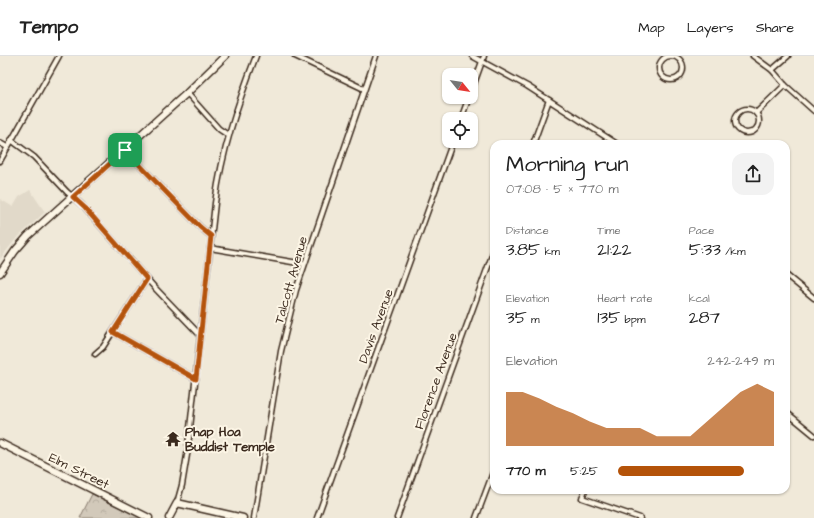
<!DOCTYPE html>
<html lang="en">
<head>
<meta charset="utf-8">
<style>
  :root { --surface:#fff; --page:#f2f2f2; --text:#222; --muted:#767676; --line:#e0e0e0; --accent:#b45309 }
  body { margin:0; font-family:"Architects Daughter",sans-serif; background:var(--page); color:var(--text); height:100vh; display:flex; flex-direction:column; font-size:15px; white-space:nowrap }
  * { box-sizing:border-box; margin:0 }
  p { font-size:13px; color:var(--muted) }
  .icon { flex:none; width:22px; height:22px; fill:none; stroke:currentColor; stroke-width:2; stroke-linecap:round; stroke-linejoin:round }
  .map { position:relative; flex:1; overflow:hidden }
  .drawer { position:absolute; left:490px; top:84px; width:300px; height:354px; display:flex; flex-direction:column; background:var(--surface); border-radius:12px; box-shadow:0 1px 3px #0004 }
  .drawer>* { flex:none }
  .needle { width:26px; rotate:120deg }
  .buttons { position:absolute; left:442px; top:12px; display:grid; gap:8px }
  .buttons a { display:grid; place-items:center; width:36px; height:36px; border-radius:8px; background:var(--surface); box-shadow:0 1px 3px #0004; font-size:20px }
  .pin { position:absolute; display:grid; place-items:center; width:34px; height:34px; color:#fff; margin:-17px; border-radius:8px; box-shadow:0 2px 6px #0006 }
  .round { display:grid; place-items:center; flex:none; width:42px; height:42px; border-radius:12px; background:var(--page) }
  .head { display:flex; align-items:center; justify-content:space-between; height:68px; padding:0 16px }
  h1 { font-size:22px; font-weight:600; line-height:30px }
  .metrics { display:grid; grid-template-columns:repeat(3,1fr); gap:6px; height:68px; padding:4px 16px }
  .metrics div { display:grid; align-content:center }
  .metrics b { font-size:17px; font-weight:600 }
  .metrics small { font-size:11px; font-weight:400 }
  .metrics p { font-size:11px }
  .chart { height:112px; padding:8px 16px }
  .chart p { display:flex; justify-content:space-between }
  .chart svg { width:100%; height:72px; margin-top:4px; fill:var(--accent); opacity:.7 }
  ul { padding:0 16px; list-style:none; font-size:13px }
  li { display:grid; grid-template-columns:64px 48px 1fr; align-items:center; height:30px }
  li i { height:10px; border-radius:5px; background:var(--accent) }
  header { display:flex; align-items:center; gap:24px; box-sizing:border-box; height:56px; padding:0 20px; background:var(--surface); border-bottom:1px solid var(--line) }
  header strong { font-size:19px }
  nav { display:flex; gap:22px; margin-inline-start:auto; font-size:14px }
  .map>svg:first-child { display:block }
  .built { fill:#e1d9c9 }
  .park { fill:url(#park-crowns); stroke:#867a6c }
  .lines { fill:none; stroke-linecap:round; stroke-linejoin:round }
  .street-casing { stroke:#3b2a1e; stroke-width:7 }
  .secondary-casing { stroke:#3b2a1e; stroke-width:9 }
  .street { stroke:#fcf5e5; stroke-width:4 }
  .secondary { stroke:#fcf5e5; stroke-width:6 }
  .route-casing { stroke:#fff; stroke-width:8 }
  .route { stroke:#b45309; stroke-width:5 }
  .labels { text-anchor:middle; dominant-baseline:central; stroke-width:4; stroke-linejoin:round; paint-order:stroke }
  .street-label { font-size:13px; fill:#3b2a1e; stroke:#fcf5e5 }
  .poi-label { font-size:13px; font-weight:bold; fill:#3b2a1e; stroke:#fcf5e5; text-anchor:start }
</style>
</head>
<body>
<header>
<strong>Tempo</strong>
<nav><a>Map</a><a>Layers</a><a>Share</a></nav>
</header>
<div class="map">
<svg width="814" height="462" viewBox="0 0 814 462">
  <defs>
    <pattern id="park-crowns" width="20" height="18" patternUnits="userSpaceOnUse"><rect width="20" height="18" fill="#d2c9ba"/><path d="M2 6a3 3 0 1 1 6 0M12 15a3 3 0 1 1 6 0" fill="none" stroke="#b5ad9f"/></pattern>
  </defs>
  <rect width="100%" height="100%" fill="#f0e9d9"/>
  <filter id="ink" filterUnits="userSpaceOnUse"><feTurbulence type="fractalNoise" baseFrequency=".025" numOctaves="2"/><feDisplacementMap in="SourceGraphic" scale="8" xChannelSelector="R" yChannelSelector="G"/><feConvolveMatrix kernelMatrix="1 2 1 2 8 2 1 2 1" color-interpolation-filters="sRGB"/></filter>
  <g filter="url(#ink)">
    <path class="built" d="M 30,134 L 45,156 L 15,184 L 0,203 L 0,143 L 13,151 L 19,141 Z"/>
    <path class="park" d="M 92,438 L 141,462 L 80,462 Z"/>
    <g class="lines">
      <defs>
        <g id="street">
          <path d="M 295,0 L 364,33"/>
          <path d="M 472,0 L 527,30 L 617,88"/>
          <path d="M 753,0 L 772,14 L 785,29 L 814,55"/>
          <circle cx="671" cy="12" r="12"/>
          <path d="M 772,14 L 788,0"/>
          <path d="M 471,36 L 484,0"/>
          <path d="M 187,37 L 219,73 L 228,79"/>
          <circle cx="747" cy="65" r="12"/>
          <path d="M 756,57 L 785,29"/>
          <path d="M 461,63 L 469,41"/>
          <path d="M 11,84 L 34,101 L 67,136 L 82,149 L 155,232 L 200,279"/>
          <path d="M 0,87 L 7,91"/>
          <path d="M 533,88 L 549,44"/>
          <path d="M 125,94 L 200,171 L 211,180"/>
          <path d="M 0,105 L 59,0"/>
          <path d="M 210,192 L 304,208"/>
          <path d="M 786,219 L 814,242"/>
          <path d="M 113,276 L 196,323"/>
          <path d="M 95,298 L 103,291 L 147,223"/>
          <path d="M 786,356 L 814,379"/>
          <path d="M 585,434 L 582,442 L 640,462"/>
          <path d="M 177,447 L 182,429 L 187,399 L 215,147 C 222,95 237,49 256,0"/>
          <path d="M 254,462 L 281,295 L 296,234 L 376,0"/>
          <path d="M 317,462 L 453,85"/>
          <path d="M 397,462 L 494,194"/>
          <path d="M 476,462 L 494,414"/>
        </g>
        <g id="secondary">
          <path d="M 0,217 L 15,195 L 28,180 L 187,37 L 225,0"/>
          <path d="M 0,387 L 149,462"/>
          <path d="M 169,462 L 177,447 L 243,462"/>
        </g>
      </defs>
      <use href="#street" class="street-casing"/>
      <use href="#secondary" class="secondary-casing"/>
      <use href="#street" class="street"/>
      <use href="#secondary" class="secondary"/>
    </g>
  </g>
  <g class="lines" filter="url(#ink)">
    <defs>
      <path id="route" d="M 125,94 L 200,171 L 211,180 L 196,323 L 113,276 L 147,223 L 85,152 L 73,141 Z"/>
    </defs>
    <use href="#route" class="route-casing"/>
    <use href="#route" class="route"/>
  </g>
  <defs>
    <symbol id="temple-bare" viewBox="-9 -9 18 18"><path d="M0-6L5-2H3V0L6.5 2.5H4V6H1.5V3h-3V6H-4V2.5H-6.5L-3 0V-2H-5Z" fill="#3b2a1e" stroke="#fcf5e5" stroke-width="2.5" paint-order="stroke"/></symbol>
  </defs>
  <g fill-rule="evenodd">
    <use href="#temple-bare" x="162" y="372" width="22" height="22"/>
  </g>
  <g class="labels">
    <g class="street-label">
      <text transform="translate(291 224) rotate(-74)">Talcott Avenue</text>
      <text transform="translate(376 270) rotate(-70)">Davis Avenue</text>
      <text transform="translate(436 325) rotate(-70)">Florence Avenue</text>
      <text transform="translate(79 415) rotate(26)">Elm Street</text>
    </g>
    <g class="poi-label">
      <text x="185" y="376">Phap Hoa<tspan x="185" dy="15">Buddist Temple</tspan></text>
    </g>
  </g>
</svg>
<div class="buttons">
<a><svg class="needle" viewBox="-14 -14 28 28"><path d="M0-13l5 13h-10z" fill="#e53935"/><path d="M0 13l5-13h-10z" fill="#767676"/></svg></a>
<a><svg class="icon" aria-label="locate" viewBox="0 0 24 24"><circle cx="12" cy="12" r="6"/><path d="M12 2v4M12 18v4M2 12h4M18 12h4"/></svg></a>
</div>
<div class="pin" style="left:125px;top:94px;background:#1e9e55"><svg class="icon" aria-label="arrive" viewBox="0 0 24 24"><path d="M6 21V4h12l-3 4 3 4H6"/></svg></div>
<section class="drawer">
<div class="head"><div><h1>Morning run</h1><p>07:08 · 5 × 770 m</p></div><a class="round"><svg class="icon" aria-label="share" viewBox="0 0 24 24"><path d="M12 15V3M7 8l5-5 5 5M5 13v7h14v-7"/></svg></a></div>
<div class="metrics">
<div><p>Distance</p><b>3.85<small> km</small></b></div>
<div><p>Time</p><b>21:22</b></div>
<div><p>Pace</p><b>5:33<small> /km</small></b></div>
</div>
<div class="metrics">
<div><p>Elevation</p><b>35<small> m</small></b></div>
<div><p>Heart rate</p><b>135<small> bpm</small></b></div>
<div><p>kcal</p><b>287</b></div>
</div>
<div class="chart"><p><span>Elevation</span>242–249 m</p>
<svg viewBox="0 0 160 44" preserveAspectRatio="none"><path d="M0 44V11L10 11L20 15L30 20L40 24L50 29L60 33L70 33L80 33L90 38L100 38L110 38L120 29L130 20L140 11L150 6L160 11V44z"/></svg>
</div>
<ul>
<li><b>770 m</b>5:25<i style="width:81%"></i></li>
</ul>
</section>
</div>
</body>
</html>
